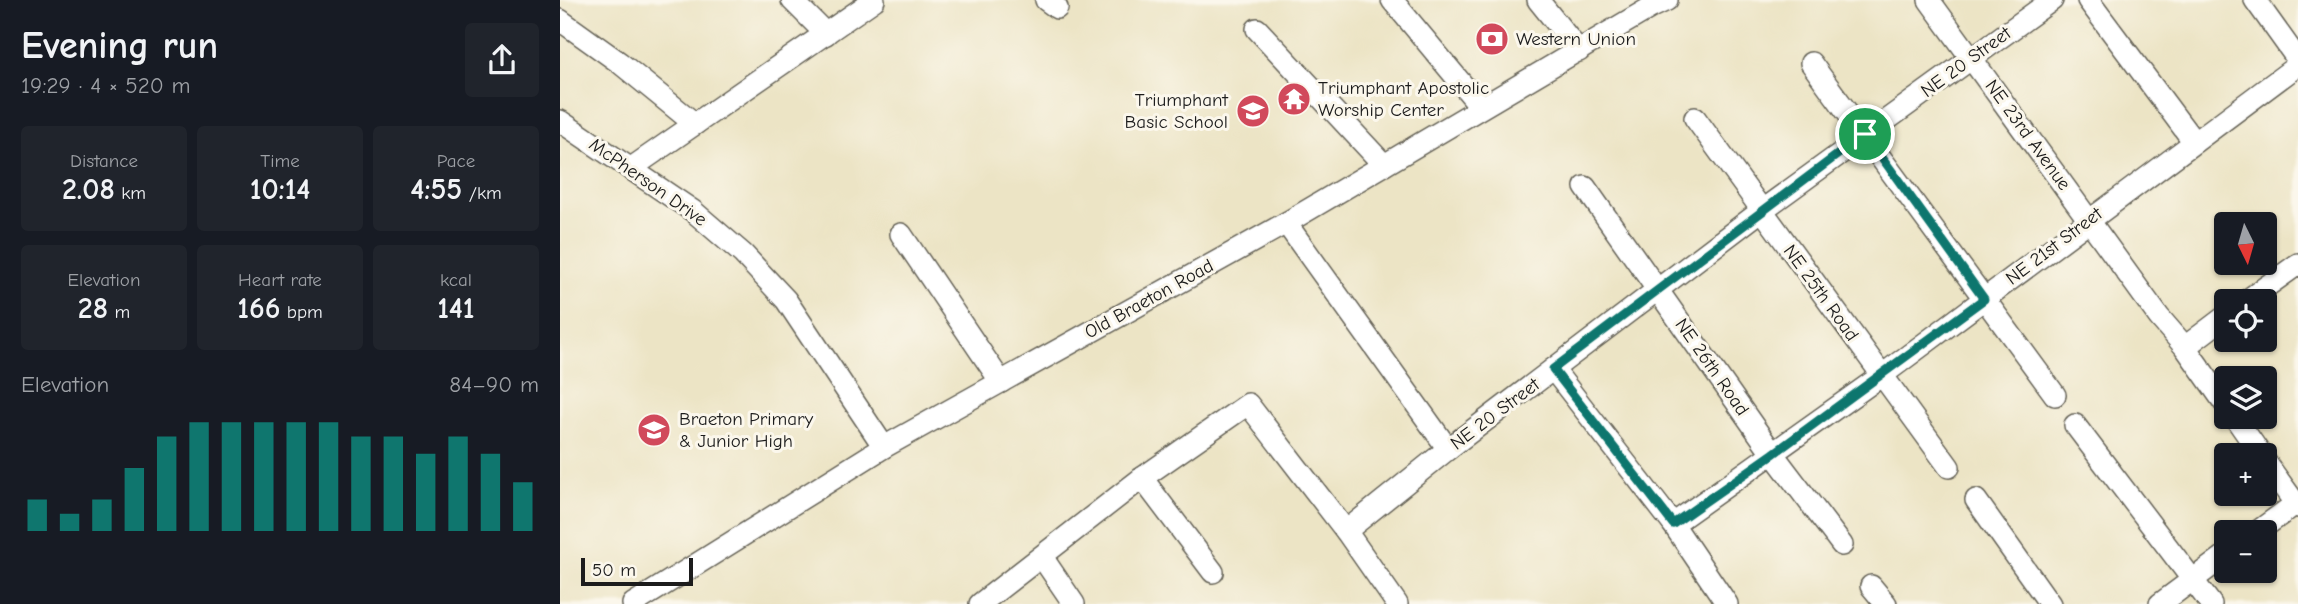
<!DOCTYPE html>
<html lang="en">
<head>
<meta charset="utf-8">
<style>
  :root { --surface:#171b24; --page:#20242c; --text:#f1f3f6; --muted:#9ea1a6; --accent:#0f766e }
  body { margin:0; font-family:"Comic Neue",sans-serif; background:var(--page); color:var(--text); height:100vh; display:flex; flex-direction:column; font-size:26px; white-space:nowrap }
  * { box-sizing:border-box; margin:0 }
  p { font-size:23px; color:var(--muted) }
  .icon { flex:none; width:38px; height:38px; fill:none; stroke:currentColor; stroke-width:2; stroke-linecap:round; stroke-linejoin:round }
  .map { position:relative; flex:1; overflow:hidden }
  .sheet { display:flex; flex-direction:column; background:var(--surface); width:560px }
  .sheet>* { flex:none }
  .needle { width:46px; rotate:175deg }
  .fabs { position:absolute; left:1654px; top:212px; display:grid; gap:14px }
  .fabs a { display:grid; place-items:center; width:63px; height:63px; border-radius:7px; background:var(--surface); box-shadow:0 2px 5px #0004; font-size:35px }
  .scale { position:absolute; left:21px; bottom:18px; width:112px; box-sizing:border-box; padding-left:7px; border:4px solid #1c1c1c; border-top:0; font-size:19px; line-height:24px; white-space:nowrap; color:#1c1c1c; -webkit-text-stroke:5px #fbf7ec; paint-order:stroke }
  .pin { position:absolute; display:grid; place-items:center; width:60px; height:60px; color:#fff; margin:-30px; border:4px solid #fff; border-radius:50%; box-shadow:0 2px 7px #0007 }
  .round { display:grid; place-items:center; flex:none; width:74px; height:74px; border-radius:7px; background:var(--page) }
  .headline { display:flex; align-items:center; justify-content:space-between; height:119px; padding:0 21px }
  h1 { font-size:38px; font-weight:700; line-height:52px }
  .metrics { display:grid; grid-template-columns:repeat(3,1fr); gap:10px; height:119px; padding:7px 21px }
  .metrics div { display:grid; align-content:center; border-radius:7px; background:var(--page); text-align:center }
  .metrics b { font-size:30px; font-weight:700 }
  .metrics small { font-size:19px; font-weight:400 }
  .metrics p { font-size:19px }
  .chart { height:196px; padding:14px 21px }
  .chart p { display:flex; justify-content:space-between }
  .chart svg { width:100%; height:126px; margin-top:7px; stroke:var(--accent); stroke-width:6 }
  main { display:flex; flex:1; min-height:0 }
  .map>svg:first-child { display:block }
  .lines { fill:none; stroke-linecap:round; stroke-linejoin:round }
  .minor-casing { stroke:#656257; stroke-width:24 }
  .minor { stroke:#fff; stroke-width:21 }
  .route-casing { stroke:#fff; stroke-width:14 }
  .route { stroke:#0f766e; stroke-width:9 }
  .labels { text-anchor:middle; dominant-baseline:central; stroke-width:6; stroke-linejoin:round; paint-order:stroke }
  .poi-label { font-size:19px; fill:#1c1c1c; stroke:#fbf7ec; text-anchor:start }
  .street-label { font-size:19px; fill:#1c1c1c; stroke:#fbf7ec }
</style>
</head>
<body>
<main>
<section class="sheet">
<div class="headline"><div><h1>Evening run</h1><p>19:29 · 4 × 520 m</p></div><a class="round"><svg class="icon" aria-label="share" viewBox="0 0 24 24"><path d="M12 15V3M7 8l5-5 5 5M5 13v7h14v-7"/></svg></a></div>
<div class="metrics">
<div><p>Distance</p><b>2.08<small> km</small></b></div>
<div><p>Time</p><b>10:14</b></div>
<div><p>Pace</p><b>4:55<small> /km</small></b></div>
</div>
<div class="metrics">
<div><p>Elevation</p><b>28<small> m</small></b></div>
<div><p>Heart rate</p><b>166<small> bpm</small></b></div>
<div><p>kcal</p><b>141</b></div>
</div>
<div class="chart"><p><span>Elevation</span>84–90 m</p>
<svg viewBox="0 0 160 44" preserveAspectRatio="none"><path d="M5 44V33M15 44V38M25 44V33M35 44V22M45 44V11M55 44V6M65 44V6M75 44V6M85 44V6M95 44V6M105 44V11M115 44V11M125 44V17M135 44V11M145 44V17M155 44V27"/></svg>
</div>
</section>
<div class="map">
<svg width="1738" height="604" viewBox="0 0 1738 604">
  <rect width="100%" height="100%" fill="#fbf7ec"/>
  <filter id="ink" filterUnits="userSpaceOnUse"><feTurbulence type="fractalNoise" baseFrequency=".0143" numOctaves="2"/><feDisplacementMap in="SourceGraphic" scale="14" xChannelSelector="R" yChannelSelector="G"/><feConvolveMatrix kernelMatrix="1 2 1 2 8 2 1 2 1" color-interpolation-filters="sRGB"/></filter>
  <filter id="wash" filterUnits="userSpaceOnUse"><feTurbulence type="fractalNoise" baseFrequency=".00686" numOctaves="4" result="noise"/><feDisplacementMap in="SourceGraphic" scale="28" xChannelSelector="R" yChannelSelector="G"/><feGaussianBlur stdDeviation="1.57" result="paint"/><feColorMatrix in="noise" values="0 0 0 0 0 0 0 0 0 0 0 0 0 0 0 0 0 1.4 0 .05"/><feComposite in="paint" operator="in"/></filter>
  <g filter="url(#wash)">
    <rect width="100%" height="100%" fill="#ece4c5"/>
  </g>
  <g filter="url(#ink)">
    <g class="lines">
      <defs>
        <g id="minor">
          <path d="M 232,0 L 266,34"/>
          <path d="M 486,0 L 497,8"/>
          <path d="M 832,0 L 921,107"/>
          <path d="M 978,0 L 1019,51"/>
          <path d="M 1369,0 L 1599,317 L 1625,347 L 1666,405"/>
          <path d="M 1528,0 L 1634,142"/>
          <path d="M 1695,0 L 1738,60"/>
          <path d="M 0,20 L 60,63 L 135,124"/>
          <path d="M 697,29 L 824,165"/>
          <path d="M 1251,63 L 1495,395"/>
          <path d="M 1135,118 L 1389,467"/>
          <path d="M 0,121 L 133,211 L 183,254 L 226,300 L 324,447"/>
          <path d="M 70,169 L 314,0"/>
          <path d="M 1025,187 L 1213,454 L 1282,545"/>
          <path d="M 726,223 L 888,449"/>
          <path d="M 341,234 L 441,382"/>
          <path d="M 1686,301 L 1738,264"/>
          <path d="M 1625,347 L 1666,316"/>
          <path d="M 993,369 L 1113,524 L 1167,604"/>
          <path d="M 1674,416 L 1701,455"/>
          <path d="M 1515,425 L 1651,604"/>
          <path d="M 1704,460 L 1738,507"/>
          <path d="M 582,478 L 653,572"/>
          <path d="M 1416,500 L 1490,604"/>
          <path d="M 1113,524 L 1321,376 L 1738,65"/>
          <path d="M 786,531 L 888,449 L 1201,211 L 1492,0"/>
          <path d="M 1697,532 L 1738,502"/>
          <path d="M 482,557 L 514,604"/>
          <path d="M 1311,586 L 1326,604"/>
          <path d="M 73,604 L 324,447 L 726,223 L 1090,8 L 1107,0"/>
          <path d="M 420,604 L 582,478 L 688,404 L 786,531 L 837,604"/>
          <path d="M 1600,604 L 1666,555"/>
        </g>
      </defs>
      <use href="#minor" class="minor-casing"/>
      <use href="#minor" class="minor"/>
    </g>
  </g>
  <g class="lines" filter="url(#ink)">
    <defs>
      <path id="route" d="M 1305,134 L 1424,299 L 1213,454 L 1113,524 L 993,369 Z"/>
    </defs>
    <use href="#route" class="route-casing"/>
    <use href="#route" class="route"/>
  </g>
  <defs>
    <symbol id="bank-disc" viewBox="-11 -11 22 22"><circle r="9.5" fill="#d1495b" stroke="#fbf7ec"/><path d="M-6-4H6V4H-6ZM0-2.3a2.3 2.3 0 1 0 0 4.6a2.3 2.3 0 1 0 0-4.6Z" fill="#fff"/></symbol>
    <symbol id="temple-disc" viewBox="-11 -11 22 22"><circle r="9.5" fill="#d1495b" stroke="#fbf7ec"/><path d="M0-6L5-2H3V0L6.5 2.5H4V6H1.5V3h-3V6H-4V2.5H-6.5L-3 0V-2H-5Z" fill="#fff"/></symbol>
    <symbol id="school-disc" viewBox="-11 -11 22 22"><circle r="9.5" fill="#d1495b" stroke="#fbf7ec"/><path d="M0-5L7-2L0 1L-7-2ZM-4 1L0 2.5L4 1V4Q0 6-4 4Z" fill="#fff"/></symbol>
  </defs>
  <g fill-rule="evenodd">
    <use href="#bank-disc" x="913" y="20" width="38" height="38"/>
    <use href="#temple-disc" x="715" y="80" width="38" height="38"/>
    <use href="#school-disc" x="674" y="92" width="38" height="38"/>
    <use href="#school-disc" x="75" y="411" width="38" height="38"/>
  </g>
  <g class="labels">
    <g class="poi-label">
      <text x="956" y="39">Western Union</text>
      <text x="758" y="88">Triumphant Apostolic<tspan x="758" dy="22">Worship Center</tspan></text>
      <text x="668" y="100" text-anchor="end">Triumphant<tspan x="668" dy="22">Basic School</tspan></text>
      <text x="119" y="419">Braeton Primary<tspan x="119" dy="22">&amp; Junior High</tspan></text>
    </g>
    <g class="street-label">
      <text transform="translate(1406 62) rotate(-36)">NE 20 Street</text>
      <text transform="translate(1468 135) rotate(54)">NE 23rd Avenue</text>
      <text transform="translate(88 182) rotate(35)">McPherson Drive</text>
      <text transform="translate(1494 246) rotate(-37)">NE 21st Street</text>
      <text transform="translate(1261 293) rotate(54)">NE 25th Road</text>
      <text transform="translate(589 299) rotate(-29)">Old Braeton Road</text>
      <text transform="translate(1152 367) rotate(55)">NE 26th Road</text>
      <text transform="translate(935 414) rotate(-37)">NE 20 Street</text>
    </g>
  </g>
</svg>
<div class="fabs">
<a><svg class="needle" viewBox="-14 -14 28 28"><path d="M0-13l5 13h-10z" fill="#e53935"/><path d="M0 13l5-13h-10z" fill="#9ea1a6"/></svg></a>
<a><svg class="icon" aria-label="locate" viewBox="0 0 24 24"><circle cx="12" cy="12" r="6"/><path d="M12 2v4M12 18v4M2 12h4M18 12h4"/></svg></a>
<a><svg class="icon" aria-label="layers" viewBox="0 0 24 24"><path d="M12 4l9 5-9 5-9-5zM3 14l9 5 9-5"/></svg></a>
<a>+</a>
<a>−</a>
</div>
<div class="scale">50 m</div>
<div class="pin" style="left:1305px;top:134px;background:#1e9e55"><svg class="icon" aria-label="arrive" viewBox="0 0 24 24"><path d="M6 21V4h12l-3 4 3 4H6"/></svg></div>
</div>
</main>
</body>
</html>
